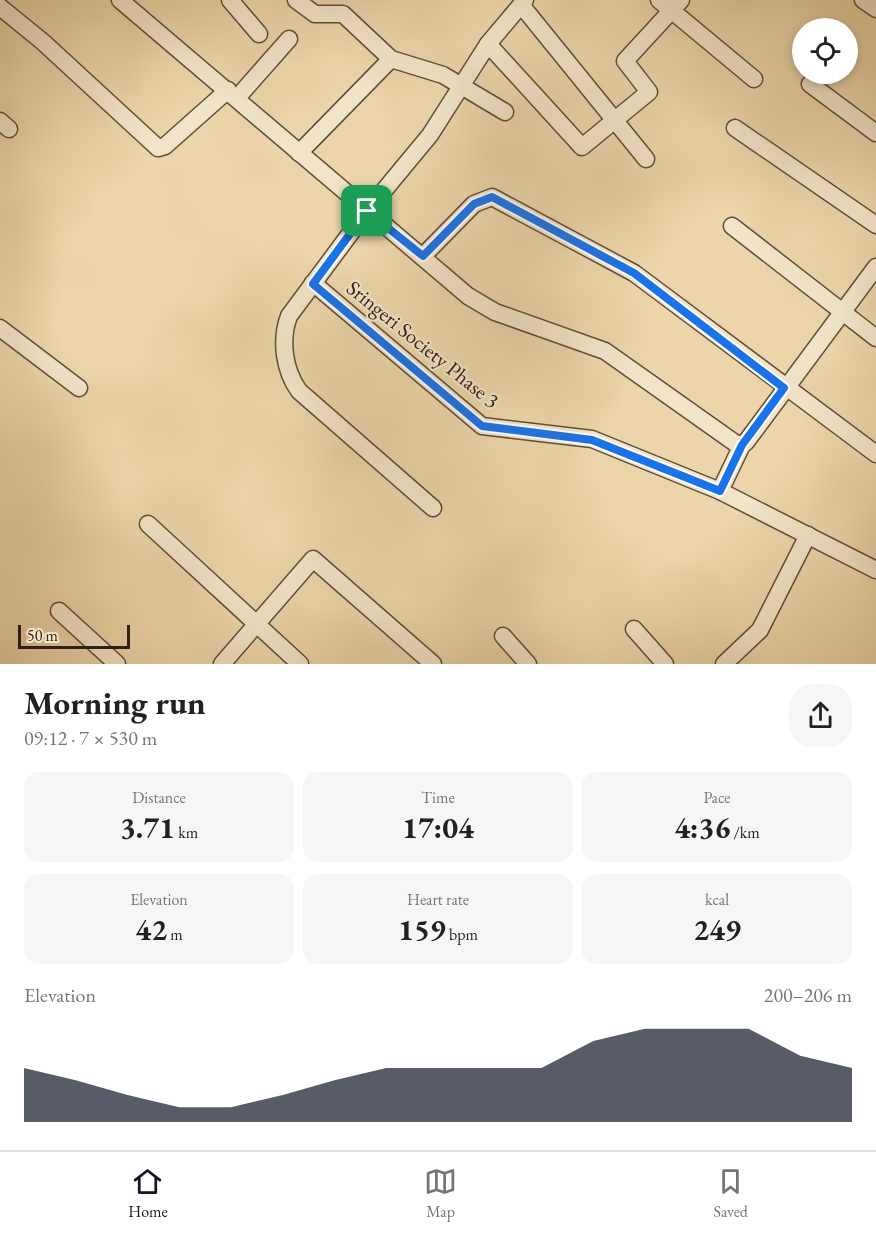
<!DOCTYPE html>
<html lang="en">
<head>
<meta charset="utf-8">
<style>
  :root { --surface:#fff; --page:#f6f6f6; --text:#202124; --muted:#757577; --line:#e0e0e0; --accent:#111827 }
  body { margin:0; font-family:"EB Garamond",serif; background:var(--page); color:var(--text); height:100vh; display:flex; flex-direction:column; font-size:22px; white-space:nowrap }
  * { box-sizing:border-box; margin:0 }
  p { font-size:20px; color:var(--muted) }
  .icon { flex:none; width:33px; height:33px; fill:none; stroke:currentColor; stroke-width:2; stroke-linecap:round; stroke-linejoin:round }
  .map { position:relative; height:664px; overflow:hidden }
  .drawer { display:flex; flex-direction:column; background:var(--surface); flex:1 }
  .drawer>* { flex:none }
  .fabs { position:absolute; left:792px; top:18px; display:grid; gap:12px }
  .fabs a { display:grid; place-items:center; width:66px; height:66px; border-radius:50%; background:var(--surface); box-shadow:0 3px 9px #0003; font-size:30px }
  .scale { position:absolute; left:18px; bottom:15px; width:112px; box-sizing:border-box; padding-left:6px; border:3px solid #2f2116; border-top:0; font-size:16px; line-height:21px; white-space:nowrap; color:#2f2116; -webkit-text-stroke:4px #f3e4c8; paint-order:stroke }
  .pin { position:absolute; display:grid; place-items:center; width:51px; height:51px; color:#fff; margin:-26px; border-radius:12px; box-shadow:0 3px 9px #0006 }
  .round { display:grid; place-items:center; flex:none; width:63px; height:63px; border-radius:24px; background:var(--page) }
  .overview { display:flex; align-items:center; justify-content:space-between; height:102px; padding:0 24px }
  h1 { font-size:33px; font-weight:700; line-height:45px }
  .metrics { display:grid; grid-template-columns:repeat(3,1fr); gap:9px; height:102px; padding:6px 24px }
  .metrics div { display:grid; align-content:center; border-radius:15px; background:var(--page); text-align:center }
  .metrics b { font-size:30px; font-weight:700 }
  .metrics small { font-size:16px; font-weight:400 }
  .metrics p { font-size:16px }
  .chart { height:168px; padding:12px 24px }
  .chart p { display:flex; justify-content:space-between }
  .chart svg { width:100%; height:108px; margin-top:6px; fill:var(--accent); opacity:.7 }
  .dock { display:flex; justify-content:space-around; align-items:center; height:84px; border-top:2px solid var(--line); background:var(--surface); font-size:16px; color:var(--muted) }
  .dock a { display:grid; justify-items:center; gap:3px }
  .dock .current { color:var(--accent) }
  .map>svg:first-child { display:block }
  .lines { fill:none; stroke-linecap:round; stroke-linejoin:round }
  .minor-casing { stroke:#5e4e3b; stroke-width:19 }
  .minor { stroke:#f3e4c8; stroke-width:16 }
  .route-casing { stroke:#fff; stroke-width:12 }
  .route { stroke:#1a73e8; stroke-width:8 }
  .labels { text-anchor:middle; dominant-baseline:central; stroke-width:4.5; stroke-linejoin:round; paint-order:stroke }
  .street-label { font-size:21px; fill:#2f2116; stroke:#f3e4c8 }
</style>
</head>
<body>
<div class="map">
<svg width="876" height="664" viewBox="0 0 876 664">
  <rect width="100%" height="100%" fill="#ecd5aa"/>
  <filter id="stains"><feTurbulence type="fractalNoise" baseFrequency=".00333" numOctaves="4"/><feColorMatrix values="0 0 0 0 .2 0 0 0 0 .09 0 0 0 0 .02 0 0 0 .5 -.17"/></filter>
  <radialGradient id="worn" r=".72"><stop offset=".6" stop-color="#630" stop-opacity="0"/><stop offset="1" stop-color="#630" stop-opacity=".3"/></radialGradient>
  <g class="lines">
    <defs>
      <g id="minor">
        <path d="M 120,0 L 468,296 L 495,312 L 605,351 L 735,443 L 742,445 L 746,442 L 876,267"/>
        <path d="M 230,0 L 259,34"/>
        <path d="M 296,0 L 315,14 L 343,14 L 391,59 L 443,75 L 505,112"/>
        <path d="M 659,0 L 754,79"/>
        <path d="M 863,0 L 876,9"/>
        <path d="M 522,6 L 646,159"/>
        <path d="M 0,7 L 43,42 L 158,148 L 165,146 L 228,90"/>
        <path d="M 488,44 L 582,147 L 649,92 L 625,61 L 681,0"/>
        <path d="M 810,84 L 876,133"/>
        <path d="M 237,98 L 289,39"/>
        <path d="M 0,121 L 9,129"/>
        <path d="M 735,128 L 876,225"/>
        <path d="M 299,153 L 391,59"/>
        <path d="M 732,226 L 876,338"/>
        <path d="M 423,256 L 474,204 L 492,197 L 634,273 L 876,454"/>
        <path d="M 313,283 L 482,426 L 592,439 L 720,491 L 876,570"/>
        <path d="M 0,328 L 79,388"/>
        <path d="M 720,491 L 742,445"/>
        <path d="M 433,508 L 299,391 C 284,370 280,340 289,316 L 367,211 L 430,135 L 488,44 L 525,0"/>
        <path d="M 148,524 L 300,664"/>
        <path d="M 59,611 L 117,664"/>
        <path d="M 634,629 L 665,664"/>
        <path d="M 503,636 L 528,664"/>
        <path d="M 222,664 L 313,559 L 433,664"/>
        <path d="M 724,664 L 760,630 L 808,535"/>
      </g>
    </defs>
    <use href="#minor" class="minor-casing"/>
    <use href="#minor" class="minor"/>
  </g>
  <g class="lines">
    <defs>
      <path id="route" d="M 492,197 L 634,273 L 784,388 L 742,445 L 720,491 L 592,440 L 482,426 L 313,284 L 367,211 L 423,256 L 474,204 Z"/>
    </defs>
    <use href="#route" class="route-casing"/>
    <use href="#route" class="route"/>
  </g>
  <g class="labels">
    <g class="street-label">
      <text transform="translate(423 344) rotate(39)">Sringeri Society Phase 3</text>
    </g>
  </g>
  <rect width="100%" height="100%" filter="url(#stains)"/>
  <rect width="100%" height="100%" fill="url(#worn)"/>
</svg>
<div class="fabs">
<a><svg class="icon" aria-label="locate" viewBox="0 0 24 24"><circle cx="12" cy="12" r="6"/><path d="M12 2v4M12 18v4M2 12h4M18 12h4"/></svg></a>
</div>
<div class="scale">50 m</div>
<div class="pin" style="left:367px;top:211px;background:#1e9e55"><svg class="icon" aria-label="arrive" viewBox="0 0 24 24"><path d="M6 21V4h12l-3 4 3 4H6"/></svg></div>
</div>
<section class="drawer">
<div class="overview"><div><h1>Morning run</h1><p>09:12 · 7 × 530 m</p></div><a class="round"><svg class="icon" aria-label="share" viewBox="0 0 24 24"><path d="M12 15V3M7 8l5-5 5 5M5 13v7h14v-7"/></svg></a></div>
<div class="metrics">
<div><p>Distance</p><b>3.71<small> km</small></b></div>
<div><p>Time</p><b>17:04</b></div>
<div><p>Pace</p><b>4:36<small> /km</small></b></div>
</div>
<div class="metrics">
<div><p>Elevation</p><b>42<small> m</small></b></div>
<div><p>Heart rate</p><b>159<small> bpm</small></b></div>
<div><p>kcal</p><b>249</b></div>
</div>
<div class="chart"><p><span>Elevation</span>200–206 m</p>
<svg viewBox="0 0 160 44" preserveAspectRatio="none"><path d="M0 44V22L10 27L20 33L30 38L40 38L50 33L60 27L70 22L80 22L90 22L100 22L110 11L120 6L130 6L140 6L150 17L160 22V44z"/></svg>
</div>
</section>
<nav class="dock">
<a class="current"><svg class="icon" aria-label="home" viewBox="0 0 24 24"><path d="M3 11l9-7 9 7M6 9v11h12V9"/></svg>Home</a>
<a><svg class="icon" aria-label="map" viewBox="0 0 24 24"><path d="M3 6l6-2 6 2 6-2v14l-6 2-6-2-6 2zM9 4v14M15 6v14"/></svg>Map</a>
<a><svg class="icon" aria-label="saved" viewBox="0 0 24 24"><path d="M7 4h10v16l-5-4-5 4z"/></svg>Saved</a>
</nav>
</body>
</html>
